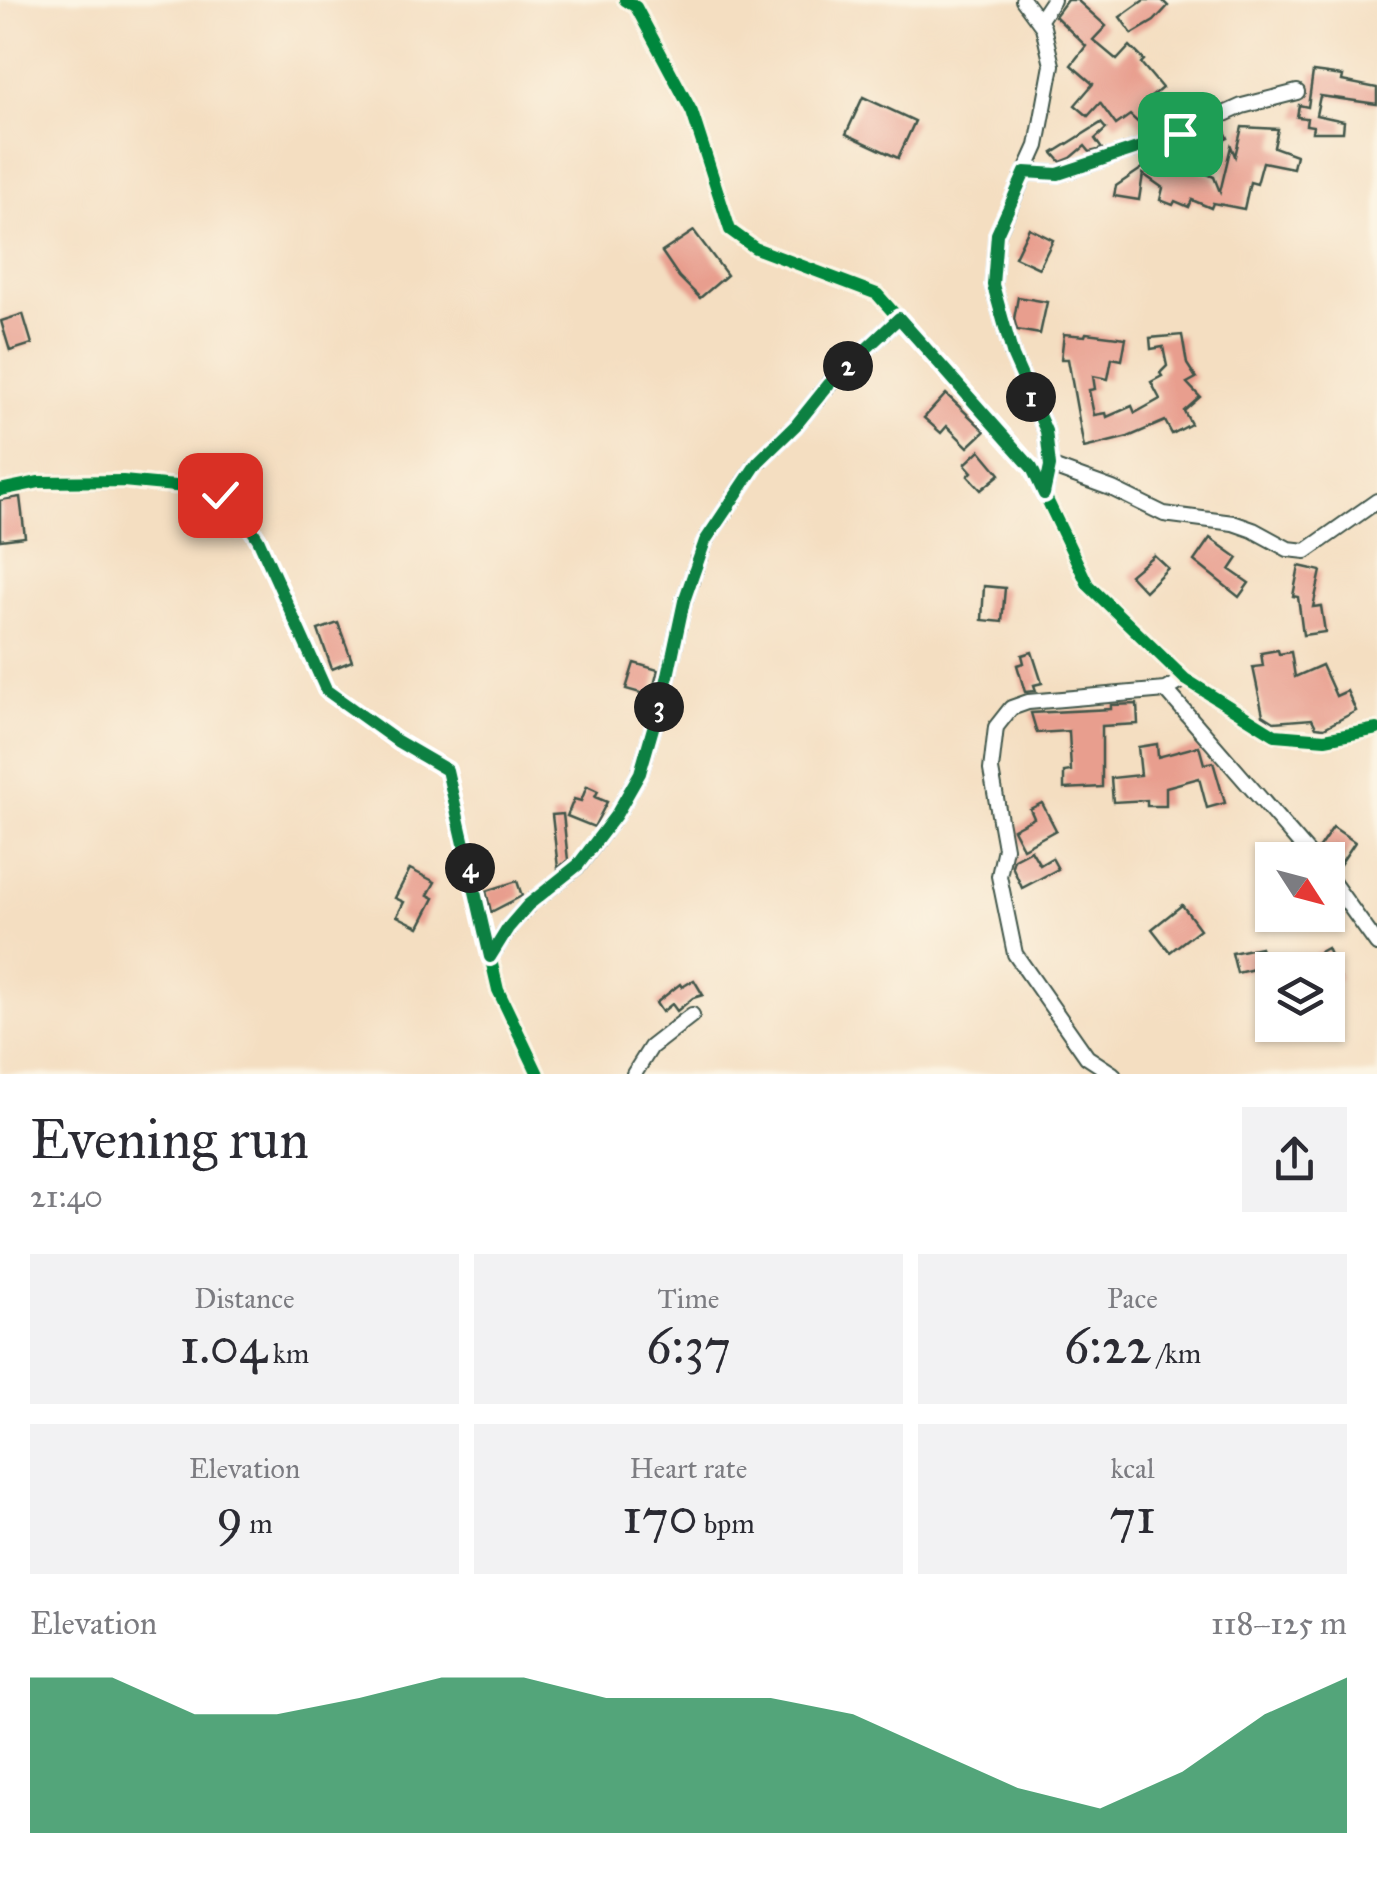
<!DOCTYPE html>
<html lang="en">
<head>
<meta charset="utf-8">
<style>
  :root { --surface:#fff; --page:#f2f2f3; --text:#2b2b33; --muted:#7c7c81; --accent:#0b8043 }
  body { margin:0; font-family:"IM FELL Great Primer",serif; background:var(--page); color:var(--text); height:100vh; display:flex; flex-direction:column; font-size:38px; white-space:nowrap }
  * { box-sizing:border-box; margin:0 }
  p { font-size:32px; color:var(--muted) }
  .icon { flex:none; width:55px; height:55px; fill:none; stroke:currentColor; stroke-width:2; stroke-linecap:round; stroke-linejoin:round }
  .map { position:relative; height:1074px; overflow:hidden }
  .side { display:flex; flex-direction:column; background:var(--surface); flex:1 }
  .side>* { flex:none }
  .needle { width:65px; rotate:126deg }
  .fabs { position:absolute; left:1255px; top:842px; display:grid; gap:20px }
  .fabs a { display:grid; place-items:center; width:90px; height:90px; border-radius:0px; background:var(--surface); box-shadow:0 2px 8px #0004; font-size:50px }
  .pin { position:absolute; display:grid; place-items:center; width:85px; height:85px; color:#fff; margin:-42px; border-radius:20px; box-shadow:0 5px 15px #0006 }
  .km { position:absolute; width:50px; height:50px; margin:-25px; border-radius:50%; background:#222; color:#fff; font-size:28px; line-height:50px; text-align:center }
  .round { display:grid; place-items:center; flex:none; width:105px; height:105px; border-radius:0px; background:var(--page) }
  .head { display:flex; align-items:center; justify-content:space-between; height:170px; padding:0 30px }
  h1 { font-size:55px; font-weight:600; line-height:75px }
  .metrics { display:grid; grid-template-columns:repeat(3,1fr); gap:15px; height:170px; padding:10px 30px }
  .metrics div { display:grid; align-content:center; border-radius:0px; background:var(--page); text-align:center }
  .metrics b { font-size:50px; font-weight:600 }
  .metrics small { font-size:28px; font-weight:400 }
  .metrics p { font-size:28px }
  .chart { height:280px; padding:20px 30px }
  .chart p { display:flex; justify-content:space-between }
  .chart svg { width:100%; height:180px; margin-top:10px; fill:var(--accent); opacity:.7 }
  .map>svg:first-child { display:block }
  .building { fill:#e89e8e }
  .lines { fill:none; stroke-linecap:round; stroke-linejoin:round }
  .minor-casing { stroke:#3f5549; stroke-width:18 }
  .minor { stroke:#fff; stroke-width:14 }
  .cycleway-casing { stroke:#fcf5e5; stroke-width:19 }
  .cycleway { stroke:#00873e; stroke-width:12 }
  .route-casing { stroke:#fff; stroke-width:20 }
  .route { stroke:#0b8043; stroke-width:12 }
</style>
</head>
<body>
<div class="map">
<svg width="1377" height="1074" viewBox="0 0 1377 1074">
  <rect width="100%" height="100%" fill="#fcf5e5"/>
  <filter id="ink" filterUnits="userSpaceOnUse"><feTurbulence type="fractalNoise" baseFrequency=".01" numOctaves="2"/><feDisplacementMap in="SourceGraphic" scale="20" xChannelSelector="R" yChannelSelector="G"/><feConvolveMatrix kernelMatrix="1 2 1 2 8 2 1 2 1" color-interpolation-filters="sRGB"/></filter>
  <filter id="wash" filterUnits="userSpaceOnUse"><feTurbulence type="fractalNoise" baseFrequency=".0048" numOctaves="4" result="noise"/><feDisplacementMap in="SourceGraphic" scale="40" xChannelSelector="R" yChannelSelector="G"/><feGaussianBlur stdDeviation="2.25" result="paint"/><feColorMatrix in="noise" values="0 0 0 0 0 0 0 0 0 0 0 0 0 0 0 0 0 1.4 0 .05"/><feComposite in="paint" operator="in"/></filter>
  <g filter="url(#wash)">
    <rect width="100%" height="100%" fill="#f4dec1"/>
    <g id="blocks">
      <g class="building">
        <path d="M 1067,0 L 1077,0 L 1106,26 L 1093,40 L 1117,60 L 1130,46 L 1144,60 L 1141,63 L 1162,88 L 1145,102 L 1161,118 L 1147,131 L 1130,115 L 1116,125 L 1100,103 L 1088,116 L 1075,105 L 1093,84 L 1071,65 L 1086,46 L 1055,16 Z"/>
        <path d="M 1144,0 L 1162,0 L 1168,6 L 1154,21 L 1132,34 L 1120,17 Z"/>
        <path d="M 1313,72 L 1343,76 L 1342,81 L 1377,88 L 1377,104 L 1320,96 L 1316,115 L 1344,121 L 1343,132 L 1312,132 L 1313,126 L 1306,125 L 1307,118 L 1297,117 L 1299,105 L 1308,107 Z"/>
        <path d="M 863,97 L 915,121 L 898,158 L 846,134 Z"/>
        <path d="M 1101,123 L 1106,129 L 1095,139 L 1102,149 L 1090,152 L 1085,146 L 1071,158 L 1061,162 L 1053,153 Z"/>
        <path d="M 1223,126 L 1228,138 L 1202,149 L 1205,156 L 1184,164 L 1214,177 L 1220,192 L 1231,146 L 1235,156 L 1242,127 L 1278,129 L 1274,147 L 1296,155 L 1293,168 L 1263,162 L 1257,184 L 1250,182 L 1244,209 L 1213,203 L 1211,208 L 1192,200 L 1189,207 L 1175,201 L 1173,205 L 1160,200 L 1163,188 L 1143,174 L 1139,200 L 1114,196 L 1116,186 L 1172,148 Z"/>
        <path d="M 1029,228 L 1053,240 L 1039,268 L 1015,257 Z"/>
        <path d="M 694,231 L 727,275 L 700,298 L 679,277 L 662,252 Z"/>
        <path d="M 1018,297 L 1047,302 L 1040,334 L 1017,330 L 1014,319 Z"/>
        <path d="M 23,314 L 32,344 L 10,351 L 1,321 Z"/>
        <path d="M 1086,333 L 1126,338 L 1122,360 L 1112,358 L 1108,379 L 1093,376 L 1095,389 L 1089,390 L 1094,415 L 1106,413 L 1107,417 L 1132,406 L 1135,413 L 1160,399 L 1151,382 L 1162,376 L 1160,373 L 1167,366 L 1163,347 L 1151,349 L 1150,338 L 1182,335 L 1187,364 L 1196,378 L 1187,383 L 1200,397 L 1184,411 L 1191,424 L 1172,434 L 1165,421 L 1128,437 L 1084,448 L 1068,359 L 1061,359 L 1064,334 L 1085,336 Z"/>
        <path d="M 946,394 L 985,431 L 968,447 L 947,426 L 941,433 L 924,418 Z"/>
        <path d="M 980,450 L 1000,474 L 981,490 L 968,476 L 972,472 L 965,464 Z"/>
        <path d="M 20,497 L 25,537 L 0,540 L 0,500 Z"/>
        <path d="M 1210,538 L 1238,558 L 1230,570 L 1249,583 L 1239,597 L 1194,561 Z"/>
        <path d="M 1154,555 L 1168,568 L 1145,591 L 1130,575 Z"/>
        <path d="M 1299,566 L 1321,571 L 1313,607 L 1321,606 L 1325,632 L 1303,635 L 1298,597 L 1293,596 Z"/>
        <path d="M 984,586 L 1005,588 L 1002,622 L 982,620 Z"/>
        <path d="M 338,623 L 352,661 L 332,669 L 318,630 Z"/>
        <path d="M 1278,650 L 1279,654 L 1291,652 L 1295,677 L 1322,665 L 1336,696 L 1347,691 L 1356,711 L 1324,728 L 1316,727 L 1312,719 L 1274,722 L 1263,715 L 1253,667 L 1263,666 L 1261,653 Z"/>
        <path d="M 1032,652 L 1042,683 L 1034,685 L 1036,691 L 1025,692 L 1017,665 L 1024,663 L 1022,655 Z"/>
        <path d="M 634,663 L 658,670 L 651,696 L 626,689 Z"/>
        <path d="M 1137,704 L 1138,724 L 1102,726 L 1102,787 L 1064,789 L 1064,772 L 1071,771 L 1069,731 L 1037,733 L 1031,713 L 1111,709 L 1111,705 Z"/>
        <path d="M 1157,744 L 1158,757 L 1199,746 L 1204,764 L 1213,762 L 1225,803 L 1207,808 L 1199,778 L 1166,787 L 1166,806 L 1147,806 L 1147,800 L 1113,802 L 1111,778 L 1141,775 L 1138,747 Z"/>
        <path d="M 587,786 L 598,791 L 595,797 L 607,802 L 594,827 L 567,816 L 574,799 L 581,801 Z"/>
        <path d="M 1042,803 L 1056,830 L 1023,848 L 1013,829 L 1034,818 L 1030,809 Z"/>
        <path d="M 563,814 L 568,860 L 558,868 L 552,815 Z"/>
        <path d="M 1333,827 L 1355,842 L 1339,866 L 1318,849 Z"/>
        <path d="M 1031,850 L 1040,865 L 1052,858 L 1058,869 L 1022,888 L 1012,866 L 1014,859 Z"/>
        <path d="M 410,869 L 435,882 L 428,895 L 434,898 L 419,927 L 397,916 L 404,902 L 395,898 Z"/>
        <path d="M 517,881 L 522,896 L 491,912 L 486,891 Z"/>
        <path d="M 1182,905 L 1200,929 L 1170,952 L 1152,929 Z"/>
        <path d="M 1260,947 L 1265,972 L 1272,966 L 1272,992 L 1254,969 L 1237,973 L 1232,953 Z"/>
        <path d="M 1327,948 L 1340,978 L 1331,983 L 1328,970 L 1288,970 Z"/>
        <path d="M 694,980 L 703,995 L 693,998 L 677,1011 L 672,1004 L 662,1012 L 656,1003 L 680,984 L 682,987 Z"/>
      </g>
    </g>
  </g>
  <g filter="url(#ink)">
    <use href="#blocks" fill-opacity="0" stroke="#3f5549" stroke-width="2.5"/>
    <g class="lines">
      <defs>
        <g id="minor">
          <path d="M 625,0 L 636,7 L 692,112 L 730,230 L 755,248 L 877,294 L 1032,468 L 1088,585 L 1185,679 L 1275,735 L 1325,739 L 1377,729"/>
          <path d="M 1023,0 L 1043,27 L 1052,65 L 1037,146 L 997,235 L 993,285 L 1013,356 L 1046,431 L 1050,466 L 1044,493"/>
          <path d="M 1039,21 L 1053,0"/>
          <path d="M 1025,172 L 1058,174 L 1180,134 L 1242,106 L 1297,92"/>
          <path d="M 1050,466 L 1113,489 L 1164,514 L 1233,523 L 1253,530 L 1288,549 L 1306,551 L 1377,501"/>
          <path d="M 0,490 L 39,482 L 123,481 L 196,488 L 220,495 L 243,515 L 258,539 L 326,690 L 397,741 L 447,770 L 498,990 L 538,1074"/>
          <path d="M 1166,690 L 1314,860"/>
          <path d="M 1328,876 L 1377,944"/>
          <path d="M 490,957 L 508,928 L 528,905 L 579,865 L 616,815 L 640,773 L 668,676 L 684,601 L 705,541 L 757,463 L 796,425 L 829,384 L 899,318"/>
          <path d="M 634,1074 L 651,1047 L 692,1015"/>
          <path d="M 1113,1074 L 1087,1057 L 1015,954 L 999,876 L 1005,848 L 991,770 L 996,727 L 1011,708 L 1028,702 L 1166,690 L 1185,679"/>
        </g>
      </defs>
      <use href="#minor" class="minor-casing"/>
      <use href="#minor" class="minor"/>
      <defs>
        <g id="cycleway">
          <path d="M 625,0 L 636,7 L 692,112 L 730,230 L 755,248 L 877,294 L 1032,468 L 1088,585 L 1185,679 L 1275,735 L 1325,739 L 1377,729"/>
          <path d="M 0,490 L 39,482 L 123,481 L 196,488 L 220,495 L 243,515 L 258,539 L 326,690 L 397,741 L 447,770 L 498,990 L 538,1074"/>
        </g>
      </defs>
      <use href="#cycleway" class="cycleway-casing"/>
      <use href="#cycleway" class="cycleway"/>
    </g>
  </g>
  <g class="lines" filter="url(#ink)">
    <defs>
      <path id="route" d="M 220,495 L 242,515 L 258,539 L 326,690 L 397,741 L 447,770 L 490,957 L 508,928 L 528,905 L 578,865 L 616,815 L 640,773 L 668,676 L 684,601 L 705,541 L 758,462 L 796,425 L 829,384 L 899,318 L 1032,468 L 1044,494 L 1050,466 L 1046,431 L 1013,356 L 993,285 L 997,234 L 1025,172 L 1058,174 L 1180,134"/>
    </defs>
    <use href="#route" class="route-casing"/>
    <use href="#route" class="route"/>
  </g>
</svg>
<div class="fabs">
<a><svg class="needle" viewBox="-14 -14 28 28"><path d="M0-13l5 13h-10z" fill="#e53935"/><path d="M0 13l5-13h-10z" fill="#7c7c81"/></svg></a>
<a><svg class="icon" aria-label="layers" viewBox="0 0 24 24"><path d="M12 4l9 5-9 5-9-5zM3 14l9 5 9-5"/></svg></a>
</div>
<div class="pin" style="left:1180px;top:134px;background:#1e9e55"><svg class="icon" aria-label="arrive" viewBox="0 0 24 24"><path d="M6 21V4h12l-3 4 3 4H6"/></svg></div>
<div class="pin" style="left:220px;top:495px;background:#d93025"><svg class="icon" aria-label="check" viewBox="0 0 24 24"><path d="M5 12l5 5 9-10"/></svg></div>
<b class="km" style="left:1031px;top:397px">1</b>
<b class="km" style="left:848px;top:366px">2</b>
<b class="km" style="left:659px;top:707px">3</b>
<b class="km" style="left:470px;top:868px">4</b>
</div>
<section class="side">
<div class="head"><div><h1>Evening run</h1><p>21:40</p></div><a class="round"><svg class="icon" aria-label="share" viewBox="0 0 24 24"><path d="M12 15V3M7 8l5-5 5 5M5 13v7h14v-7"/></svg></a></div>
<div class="metrics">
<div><p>Distance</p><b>1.04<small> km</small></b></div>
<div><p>Time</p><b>6:37</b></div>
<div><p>Pace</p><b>6:22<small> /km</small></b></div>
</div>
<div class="metrics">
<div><p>Elevation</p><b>9<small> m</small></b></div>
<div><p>Heart rate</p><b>170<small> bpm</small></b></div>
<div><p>kcal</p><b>71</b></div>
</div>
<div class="chart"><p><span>Elevation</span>118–125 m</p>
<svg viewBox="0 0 160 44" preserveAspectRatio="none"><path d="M0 44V6L10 6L20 15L30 15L40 11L50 6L60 6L70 11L80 11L90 11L100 15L110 24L120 33L130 38L140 29L150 15L160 6V44z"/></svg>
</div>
</section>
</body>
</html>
